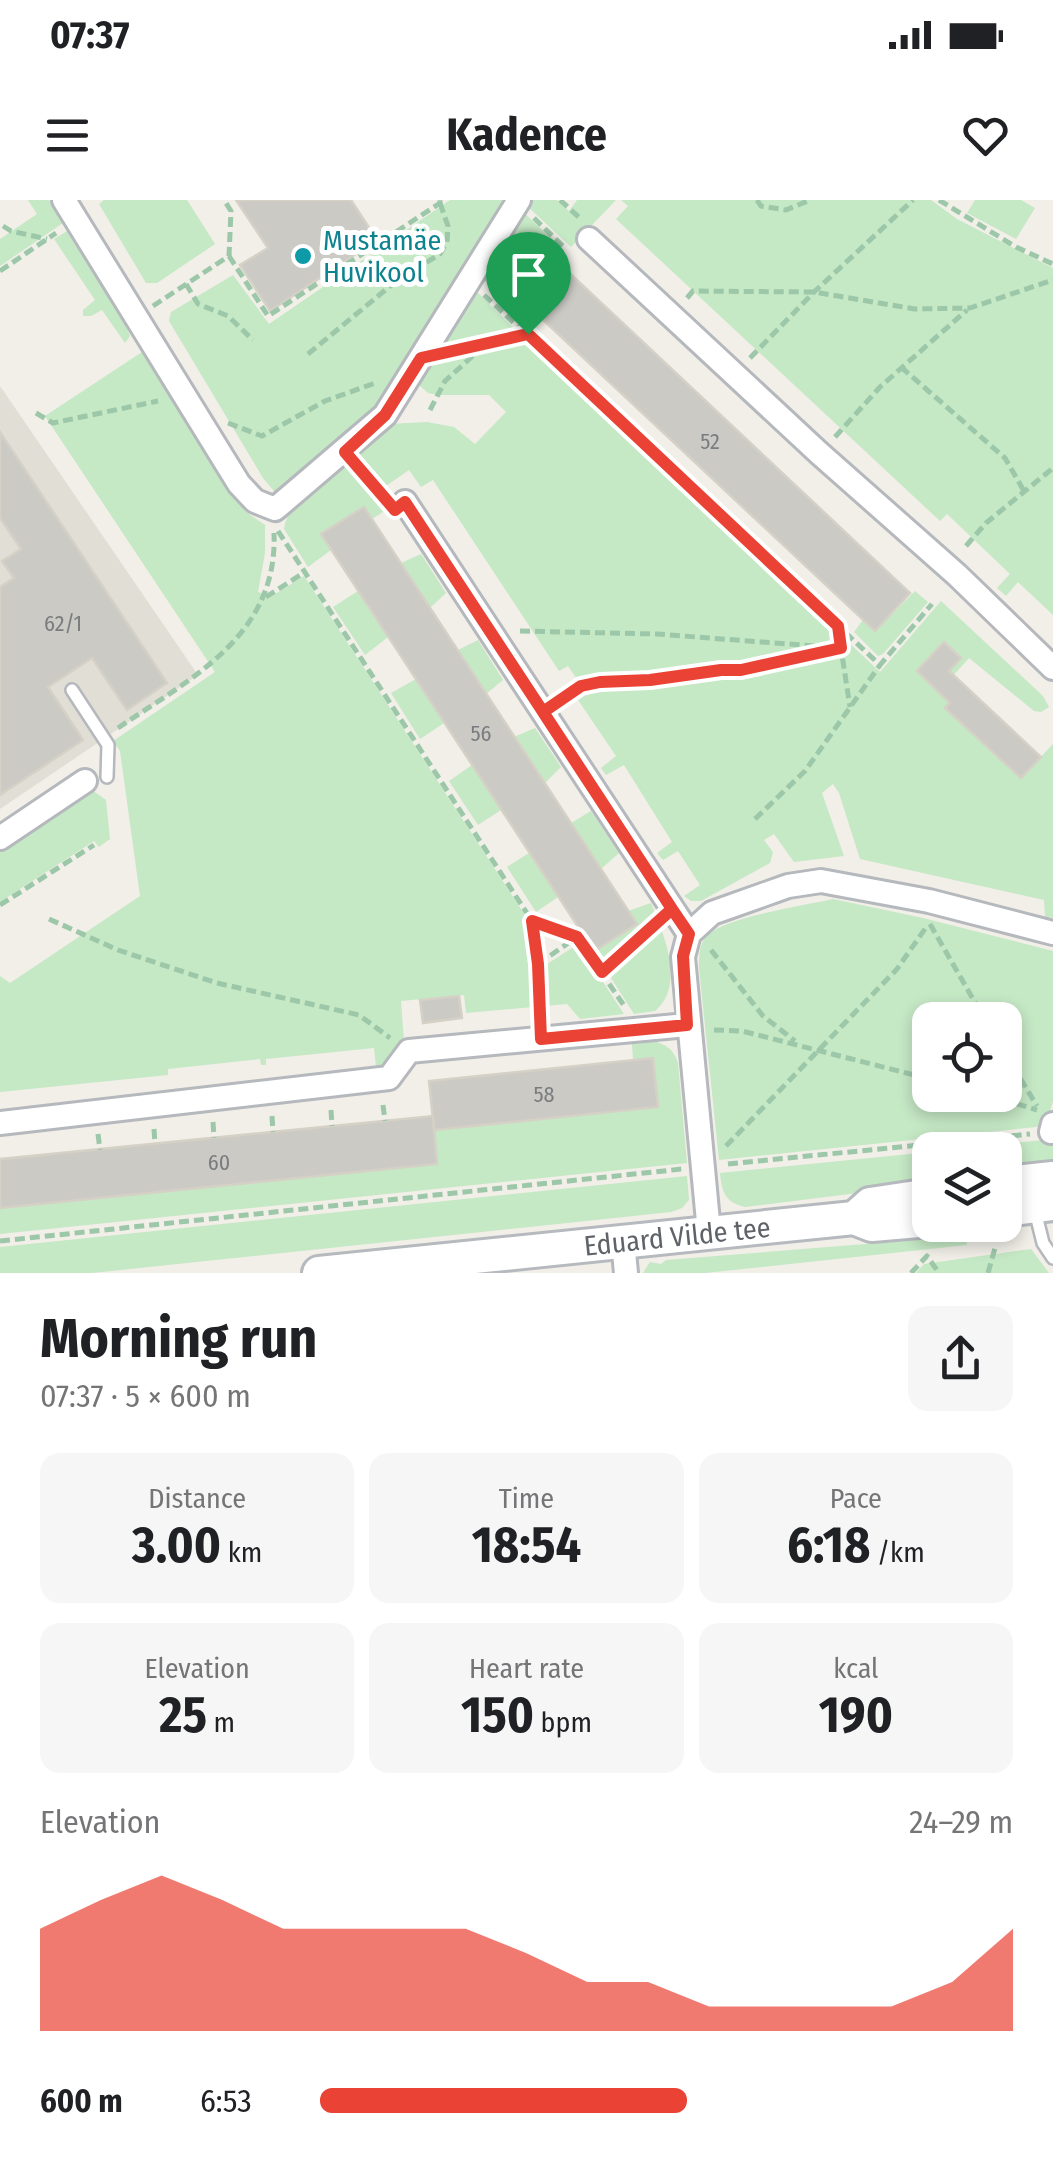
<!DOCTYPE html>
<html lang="en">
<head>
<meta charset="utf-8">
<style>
  :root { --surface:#fff; --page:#f6f6f6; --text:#202124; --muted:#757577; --accent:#ea4335 }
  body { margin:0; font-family:"Fira Sans Condensed",sans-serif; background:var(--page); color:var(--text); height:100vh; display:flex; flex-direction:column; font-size:38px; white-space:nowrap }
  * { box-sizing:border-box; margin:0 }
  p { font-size:32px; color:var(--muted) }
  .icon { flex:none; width:55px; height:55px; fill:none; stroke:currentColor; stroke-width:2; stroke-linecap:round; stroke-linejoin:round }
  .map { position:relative; height:1073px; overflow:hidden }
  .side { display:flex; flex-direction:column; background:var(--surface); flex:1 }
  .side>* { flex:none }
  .buttons { position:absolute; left:912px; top:802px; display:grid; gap:20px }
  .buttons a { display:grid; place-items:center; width:110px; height:110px; border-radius:20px; background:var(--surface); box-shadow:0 5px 15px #0003; font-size:50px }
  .pin { position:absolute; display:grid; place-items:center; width:85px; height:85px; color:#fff; margin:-102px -42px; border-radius:50% 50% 50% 0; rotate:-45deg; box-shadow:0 0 10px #0007 }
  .pin .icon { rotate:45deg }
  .round { display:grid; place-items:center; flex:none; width:105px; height:105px; border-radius:20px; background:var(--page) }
  .overview { display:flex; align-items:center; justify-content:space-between; height:170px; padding:0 40px }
  h1 { font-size:55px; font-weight:700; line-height:75px }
  .stats { display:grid; grid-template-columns:repeat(3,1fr); gap:15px; height:170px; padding:10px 40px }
  .stats div { display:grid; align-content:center; border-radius:20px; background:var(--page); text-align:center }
  .stats b { font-size:50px; font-weight:700 }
  .stats small { font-size:28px; font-weight:400 }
  .stats p { font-size:28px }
  .chart { height:280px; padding:20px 40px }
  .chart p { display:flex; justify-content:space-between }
  .chart svg { width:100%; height:180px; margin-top:10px; fill:var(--accent); opacity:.7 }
  ul { padding:0 40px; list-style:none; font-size:32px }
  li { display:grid; grid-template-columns:160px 120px 1fr; align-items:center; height:75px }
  li i { height:25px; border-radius:12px; background:var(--accent) }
  .status { display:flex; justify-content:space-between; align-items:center; height:70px; padding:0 50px; background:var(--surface); direction:ltr }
  .status svg { height:28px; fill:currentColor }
  header { display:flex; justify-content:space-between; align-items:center; height:130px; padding:0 40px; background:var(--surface); font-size:45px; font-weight:700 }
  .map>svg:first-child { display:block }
  .education { fill:#e1ded6 }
  .green { fill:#c5e8c5; fill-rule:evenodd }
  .building { fill:#cccac5; stroke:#d6d1c6; stroke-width:2.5 }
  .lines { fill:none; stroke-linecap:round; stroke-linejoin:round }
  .lane-casing { stroke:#b5b8bc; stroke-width:16 }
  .street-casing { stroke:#b5b8bc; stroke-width:28 }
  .secondary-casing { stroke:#b6babf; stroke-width:38 }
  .path { stroke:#9cc7a9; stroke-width:5; stroke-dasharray:10 5; stroke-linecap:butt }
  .lane { stroke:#fff; stroke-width:11 }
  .street { stroke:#fff; stroke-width:22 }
  .secondary { stroke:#fff; stroke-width:32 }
  .route-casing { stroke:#fff; stroke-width:20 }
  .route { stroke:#ea4335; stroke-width:12 }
  .culture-dot { fill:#0f9aa8; stroke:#fff; stroke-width:4 }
  .labels { text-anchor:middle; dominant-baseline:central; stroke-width:10; stroke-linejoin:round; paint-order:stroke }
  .number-label { font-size:22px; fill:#7a7d7f }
  .culture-label { font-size:28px; fill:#0d838f; stroke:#fff; text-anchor:start }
  .street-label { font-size:28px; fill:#5f6368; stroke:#fff }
</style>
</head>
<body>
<div class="status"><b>07:37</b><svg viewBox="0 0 49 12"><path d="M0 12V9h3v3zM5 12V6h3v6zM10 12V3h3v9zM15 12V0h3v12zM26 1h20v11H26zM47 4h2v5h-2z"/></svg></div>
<header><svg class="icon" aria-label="menu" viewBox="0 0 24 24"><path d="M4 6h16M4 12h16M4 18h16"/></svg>Kadence<svg class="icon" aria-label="heart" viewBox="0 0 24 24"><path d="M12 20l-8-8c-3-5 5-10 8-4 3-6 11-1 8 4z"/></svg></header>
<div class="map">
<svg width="1053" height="1073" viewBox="0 0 1053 1073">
  <rect width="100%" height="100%" fill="#f1efe8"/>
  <path class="education" d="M 0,186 L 198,475 L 0,609 Z"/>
  <g class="green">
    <path d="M 28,0 L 49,0 L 63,23 L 0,66 L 0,39 L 37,14 Z"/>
    <path d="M 104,0 L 187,0 L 215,44 L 157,83 L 146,83 L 99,4 Z"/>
    <path d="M 450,0 L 509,0 L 380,211 L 279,297 L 263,278 L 169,121 L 171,112 L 233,75 L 269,124 Z"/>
    <path d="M 530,0 L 557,0 L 569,11 L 577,0 L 616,0 L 571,47 L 526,5 Z"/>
    <path d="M 621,0 L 931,0 L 957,19 L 1053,68 L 1053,415 L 1018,382 L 1006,396 L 997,388 L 1010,374 L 947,314 L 940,321 L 616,19 L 628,6 Z"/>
    <path d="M 975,0 L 1021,0 L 1035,8 L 1016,39 L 967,13 Z"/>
    <path d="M 521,10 L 552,39 L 480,85 L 475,80 Z"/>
    <path d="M 67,31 L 127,128 L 130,136 L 125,143 L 102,110 L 91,116 L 83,116 L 83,110 L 95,100 L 54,39 Z"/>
    <path d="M 472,87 L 519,133 L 432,153 Z"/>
    <path d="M 524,137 L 880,472 L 941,401 L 1043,496 L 1049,507 L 1041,512 L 1034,511 L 969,458 L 941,489 L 952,501 L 946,508 L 1021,578 L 1053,544 L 1053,718 L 1045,717 L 1044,700 L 860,659 L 839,593 L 833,584 L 822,593 L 844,656 L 794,662 L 774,634 L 764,640 L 773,652 L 770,663 L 701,701 L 691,701 L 684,696 L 700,685 L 678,651 L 663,660 L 657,653 L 672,642 L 624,565 L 606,575 L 601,568 L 616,556 L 574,494 L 583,488 L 568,466 L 559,471 L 433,280 L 421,287 L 409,270 L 383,288 L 395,305 L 352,256 L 389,224 L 427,222 L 454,227 L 475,244 L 506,212 L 489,195 L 438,195 L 428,193 L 419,185 L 418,179 L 429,159 Z"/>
    <path d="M 142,152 L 246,312 L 265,325 L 265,353 L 258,392 L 272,396 L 304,376 L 530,723 L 541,768 L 578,744 L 624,814 L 580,819 L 567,804 L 466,813 L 464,795 L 401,801 L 404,842 L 387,865 L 376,867 L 374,848 L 266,859 L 266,865 L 261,865 L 260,859 L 168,869 L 168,875 L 0,892 L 0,776 L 10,783 L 140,696 L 120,551 L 113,541 L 215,472 L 45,216 Z"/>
    <path d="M 341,265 L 356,269 L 389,308 L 372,319 L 363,307 L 321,334 L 331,350 L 308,367 L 284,329 C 287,302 321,282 341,265 Z"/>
    <path d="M 421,354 L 446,393 L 430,408 L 401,363 Z"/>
    <path d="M 358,391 L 388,437 L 365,455 L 333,407 Z"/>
    <path d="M 915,391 L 928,402 L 883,454 L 878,456 L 854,432 L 863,420 L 875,431 Z"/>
    <path d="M 478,440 L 503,480 L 486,494 L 458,450 Z"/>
    <path d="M 416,479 L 444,523 L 420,539 L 391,493 Z"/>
    <path d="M 535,528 L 561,567 L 545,583 L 514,537 Z"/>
    <path d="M 472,565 L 501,610 L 478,625 L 449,581 Z"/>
    <path d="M 92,590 L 106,600 L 110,639 L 99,647 L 94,641 L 0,702 L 0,647 L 82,591 Z"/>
    <path d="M 591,611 L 619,653 L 601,669 L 571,623 Z"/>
    <path d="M 529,653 L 558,697 L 536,712 L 507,667 Z"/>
    <path d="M 833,699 L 923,718 L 1053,751 L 1053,901 L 1046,926 L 719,960 L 699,768 C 699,758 699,746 705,738 C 719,718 807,705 833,699 ZM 930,820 L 1005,820 L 1005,895 L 930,895 Z"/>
    <path d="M 651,703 C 664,734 686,786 655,811 L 634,814 L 594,751 L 636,724 L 628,711 Z"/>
    <path d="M 653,841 C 666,844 674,850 678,863 L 687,963 L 0,1034 L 0,1008 L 437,964 L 434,930 L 658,907 L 653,859 L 633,860 L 632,844 Z"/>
    <path d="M 1053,939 L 1053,969 L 1005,975 L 1005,950 L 946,950 Z"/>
    <path d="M 930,952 L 930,984 L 745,1007 C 725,1002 722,993 720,973 Z"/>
    <path d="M 687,976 L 689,1000 L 682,1008 L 671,1012 L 92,1073 L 0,1073 L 0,1047 Z"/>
    <path d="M 966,1036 L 967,1045 L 705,1073 L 643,1073 L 650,1062 L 661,1064 L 666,1060 Z"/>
    <path d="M 1031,1049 L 1049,1073 L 916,1073 L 924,1064 Z"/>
  </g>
  <g class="building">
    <path d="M 236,0 L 351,0 L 377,40 L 270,111 L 240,65 L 268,48 Z"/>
    <path d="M 545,50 L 910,393 L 875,431 L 509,88 Z"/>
    <path d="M 0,232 L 167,483 L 127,510 L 92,458 L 48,487 L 83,540 L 0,595 L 0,387 L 14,378 L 2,361 L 21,349 L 0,318 Z"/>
    <path d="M 364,307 L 637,724 L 594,751 L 321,334 Z"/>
    <path d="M 944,442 L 961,458 L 949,471 L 1041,557 L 1021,578 L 945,508 L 950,503 L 917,471 Z"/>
    <path d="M 459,796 L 462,818 L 423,823 L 420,800 Z"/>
    <path d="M 653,858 L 658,907 L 434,930 L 429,881 Z"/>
    <path d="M 433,916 L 437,964 L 0,1008 L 0,959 Z"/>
  </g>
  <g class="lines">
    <defs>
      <g id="lane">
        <path d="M 72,490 L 108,545 L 107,577"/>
        <path d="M 1037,1019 L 1043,1043 L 1053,1058"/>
      </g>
      <g id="street">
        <path d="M 64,0 L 239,284 L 255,301 L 275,309 L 385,215 L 519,0"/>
        <path d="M 589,39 L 819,253 L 957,375 L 1053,468"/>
        <path d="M 405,302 L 689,734"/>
        <path d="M 0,638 L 85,581"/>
        <path d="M 0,923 L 389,878 L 409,851 L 687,825"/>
        <path d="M 1051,932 L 1053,924"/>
        <path d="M 709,1032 L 683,757 L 689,734 L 712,713 L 788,686 L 821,681 L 929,701 L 1053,733"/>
        <path d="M 623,1041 L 626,1073"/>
      </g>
      <g id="secondary">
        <path d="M 1005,983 L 1053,978"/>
        <path d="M 1005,1010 L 1053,1004"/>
        <path d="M 859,1014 L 870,1004 L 930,995"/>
        <path id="s1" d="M 319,1073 L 854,1018 L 872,1025 L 930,1020"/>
      </g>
    </defs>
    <use href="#lane" class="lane-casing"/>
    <use href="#street" class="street-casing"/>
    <use href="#secondary" class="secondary-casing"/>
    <g class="path">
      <path d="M 560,0 L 581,19"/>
      <path d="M 757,0 L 761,6 L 786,10 L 810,0"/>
      <path d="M 939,0 L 1016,47 L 1053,64"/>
      <path d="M 534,18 L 566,49"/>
      <path d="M 3,26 L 11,31 L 47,39"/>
      <path d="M 229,56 L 268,116 L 440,3 L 440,0"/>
      <path d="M 0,71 L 56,33"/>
      <path d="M 506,71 L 555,40"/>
      <path d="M 186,84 L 198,104 L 228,116 L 253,140"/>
      <path d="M 484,95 L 880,465 L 932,404"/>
      <path d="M 687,98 L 693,91 L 814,92 L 915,109 L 970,108 L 1053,80"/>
      <path d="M 153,106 L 229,56 L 231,11 L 224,0"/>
      <path d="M 453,151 L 528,134"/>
      <path d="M 308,154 L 395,82 L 440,54 L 447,42 L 448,26 L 440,3"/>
      <path d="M 750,158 L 814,92 L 913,0"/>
      <path d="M 901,167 L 1005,258 L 1024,291"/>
      <path d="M 430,210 L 445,181 L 485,145"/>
      <path d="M 36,213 L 53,223 L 158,201"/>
      <path d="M 228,223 L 262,236 L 325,201 L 378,182"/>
      <path d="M 835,237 L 880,187 L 967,110"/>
      <path d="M 360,269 L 382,294"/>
      <path d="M 278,331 L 532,721 L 577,737 L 625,807"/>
      <path d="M 966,346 L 986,323 L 1053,268"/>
      <path d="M 266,397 L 305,372"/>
      <path d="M 838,429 L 850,507"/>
      <path d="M 520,431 L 657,434 L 841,448"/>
      <path d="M 562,499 L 581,486 L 600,482 L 650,480 L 741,470 L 834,449"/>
      <path d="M 118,528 C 191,478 278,436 274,333"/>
      <path d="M 755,619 L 805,571 L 880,465"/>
      <path d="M 0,705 L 94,645"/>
      <path d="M 49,719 L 118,750 L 217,783 L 359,815 L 390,838"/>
      <path d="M 532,721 L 538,764 L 539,818"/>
      <path d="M 930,724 L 985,820"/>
      <path d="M 711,750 L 763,816 L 795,841"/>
      <path d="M 538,764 L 577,737"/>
      <path d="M 602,772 L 655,724"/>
      <path d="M 714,830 L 742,831 L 930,879"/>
      <path d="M 1005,853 L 1037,906"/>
      <path d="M 988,895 L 1037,910"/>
      <path d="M 383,905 L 385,921"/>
      <path d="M 331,910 L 332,926"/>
      <path d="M 272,916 L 273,932"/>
      <path d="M 213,922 L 214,938"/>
      <path d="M 154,929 L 155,944"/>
      <path d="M 98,934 L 100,950"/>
      <path d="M 726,946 L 897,769 L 927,726"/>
      <path d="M 728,964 L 1030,934"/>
      <path d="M 0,1041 L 682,969"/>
      <path d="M 911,1073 L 927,1056 L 939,1073"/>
      <path d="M 988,1073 L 995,1048"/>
    </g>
    <use href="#lane" class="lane"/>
    <use href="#street" class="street"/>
    <use href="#secondary" class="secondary"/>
  </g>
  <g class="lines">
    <defs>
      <path id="route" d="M 528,134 L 421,158 L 385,215 L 345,252 L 395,310 L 405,302 C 495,438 583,573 672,709 L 602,772 L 577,737 L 532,721 L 538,764 L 541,839 L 687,825 L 683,756 L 689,734 L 672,709 L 543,512 L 581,486 L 600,482 L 650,480 L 721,470 L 741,470 L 841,448 L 838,426 L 528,134"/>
    </defs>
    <use href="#route" class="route-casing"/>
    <use href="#route" class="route"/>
  </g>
  <circle class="culture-dot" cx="303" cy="56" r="10"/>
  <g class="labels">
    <g class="number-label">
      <text x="710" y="241">52</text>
      <text x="63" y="423">62/1</text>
      <text x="481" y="533">56</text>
      <text x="544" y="894">58</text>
      <text x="219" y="962">60</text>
    </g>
    <g class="culture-label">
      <text x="323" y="40">Mustamäe<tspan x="323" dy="32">Huvikool</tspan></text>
    </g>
    <g class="street-label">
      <text stroke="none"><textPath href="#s1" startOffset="360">Eduard Vilde tee</textPath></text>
    </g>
  </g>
</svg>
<div class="buttons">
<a><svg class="icon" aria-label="locate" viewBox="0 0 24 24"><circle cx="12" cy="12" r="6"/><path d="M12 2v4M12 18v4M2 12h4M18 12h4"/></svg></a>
<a><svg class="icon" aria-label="layers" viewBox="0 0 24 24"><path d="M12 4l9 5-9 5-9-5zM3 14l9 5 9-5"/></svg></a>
</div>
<div class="pin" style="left:528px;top:134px;background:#1e9e55"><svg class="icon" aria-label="arrive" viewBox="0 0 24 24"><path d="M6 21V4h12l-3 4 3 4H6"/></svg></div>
</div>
<section class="side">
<div class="overview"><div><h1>Morning run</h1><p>07:37 · 5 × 600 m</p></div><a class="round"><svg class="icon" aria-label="share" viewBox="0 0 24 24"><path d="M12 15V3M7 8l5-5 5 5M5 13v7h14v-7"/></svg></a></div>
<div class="stats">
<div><p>Distance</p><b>3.00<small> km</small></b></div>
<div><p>Time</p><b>18:54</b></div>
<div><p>Pace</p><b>6:18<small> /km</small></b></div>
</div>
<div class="stats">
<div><p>Elevation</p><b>25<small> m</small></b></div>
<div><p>Heart rate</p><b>150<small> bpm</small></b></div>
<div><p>kcal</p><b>190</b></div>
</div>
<div class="chart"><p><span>Elevation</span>24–29 m</p>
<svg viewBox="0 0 160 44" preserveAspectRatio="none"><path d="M0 44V19L10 12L20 6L30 12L40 19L50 19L60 19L70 19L80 25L90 32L100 32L110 38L120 38L130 38L140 38L150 32L160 19V44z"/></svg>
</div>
<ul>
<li><b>600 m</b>6:53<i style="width:53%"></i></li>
</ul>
</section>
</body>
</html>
